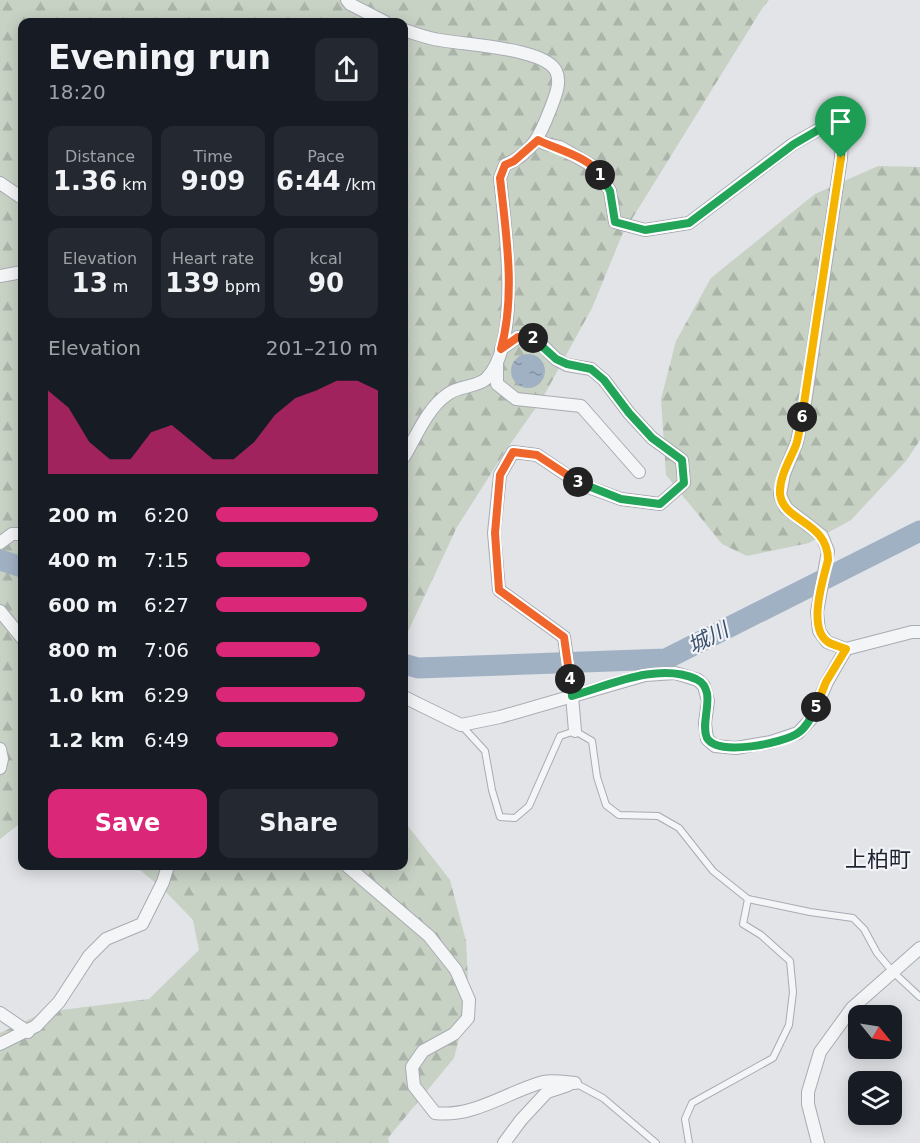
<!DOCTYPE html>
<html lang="en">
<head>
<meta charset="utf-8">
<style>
  :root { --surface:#171b24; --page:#242831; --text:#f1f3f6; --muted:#9ea1a6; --accent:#db2777 }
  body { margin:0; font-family:"DejaVu Sans","Noto Sans JP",sans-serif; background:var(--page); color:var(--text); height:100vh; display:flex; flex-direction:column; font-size:22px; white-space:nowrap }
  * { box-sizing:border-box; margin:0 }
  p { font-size:20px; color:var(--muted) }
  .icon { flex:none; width:33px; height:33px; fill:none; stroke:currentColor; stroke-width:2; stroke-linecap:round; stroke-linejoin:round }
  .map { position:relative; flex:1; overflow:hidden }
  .drawer { position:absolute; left:18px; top:18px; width:390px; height:852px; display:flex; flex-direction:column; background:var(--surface); border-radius:12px; box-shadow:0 3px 15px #0003 }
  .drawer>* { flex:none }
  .needle { width:39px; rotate:120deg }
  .tools { position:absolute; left:848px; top:1005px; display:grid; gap:12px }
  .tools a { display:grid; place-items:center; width:54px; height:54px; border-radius:12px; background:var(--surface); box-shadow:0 3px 15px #0003; font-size:30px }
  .pin { position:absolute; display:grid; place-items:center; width:51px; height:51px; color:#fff; margin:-62px -26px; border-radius:50% 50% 50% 0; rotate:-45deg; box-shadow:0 0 6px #0007 }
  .pin .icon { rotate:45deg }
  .km { position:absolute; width:30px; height:30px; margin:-15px; border-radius:50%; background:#222; color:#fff; font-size:16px; line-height:30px; text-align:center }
  .round { display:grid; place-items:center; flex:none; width:63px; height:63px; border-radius:12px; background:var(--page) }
  .overview { display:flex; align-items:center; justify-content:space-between; height:102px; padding:0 30px }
  h1 { font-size:33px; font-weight:700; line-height:45px }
  .stats { display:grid; grid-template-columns:repeat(3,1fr); gap:9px; height:102px; padding:6px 30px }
  .stats div { display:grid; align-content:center; border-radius:12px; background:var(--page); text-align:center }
  .stats b { font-size:26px; font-weight:700 }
  .stats small { font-size:16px; font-weight:400 }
  .stats p { font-size:16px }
  .chart { height:168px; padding:12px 30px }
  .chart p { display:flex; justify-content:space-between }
  .chart svg { width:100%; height:108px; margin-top:6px; fill:var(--accent); opacity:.7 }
  .cta { display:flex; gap:12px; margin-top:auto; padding:12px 30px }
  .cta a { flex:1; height:69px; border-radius:12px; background:var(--accent); color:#fff; font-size:24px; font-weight:700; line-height:69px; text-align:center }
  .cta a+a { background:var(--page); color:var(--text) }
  ul { padding:0 30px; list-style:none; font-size:20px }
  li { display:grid; grid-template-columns:96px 72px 1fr; align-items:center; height:45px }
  li i { height:15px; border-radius:8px; background:var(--accent) }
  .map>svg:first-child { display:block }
  .forest { fill:url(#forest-firs) }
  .water { fill:url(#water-ripples) }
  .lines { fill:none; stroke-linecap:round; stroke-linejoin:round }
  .river { stroke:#a1b1c4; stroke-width:21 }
  .lane-casing { stroke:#a8abb2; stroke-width:8 }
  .street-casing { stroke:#a8abb2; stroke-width:14 }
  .lane { stroke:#f4f5f7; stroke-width:6 }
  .street { stroke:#f4f5f7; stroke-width:12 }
  .split-1-casing { stroke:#fff; stroke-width:12 }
  .split-2-casing { stroke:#fff; stroke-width:12 }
  .split-3-casing { stroke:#fff; stroke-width:12 }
  .split-4-casing { stroke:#fff; stroke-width:12 }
  .split-5-casing { stroke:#fff; stroke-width:12 }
  .split-6-casing { stroke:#fff; stroke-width:12 }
  .split-7-casing { stroke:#fff; stroke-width:12 }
  .split-1 { stroke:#22a559; stroke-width:8 }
  .split-2 { stroke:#f0652b; stroke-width:8 }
  .split-3 { stroke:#22a559; stroke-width:8 }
  .split-4 { stroke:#f0652b; stroke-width:8 }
  .split-5 { stroke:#22a559; stroke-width:8 }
  .split-6 { stroke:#f5b400; stroke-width:8 }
  .split-7 { stroke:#f5b400; stroke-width:8 }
  .labels { text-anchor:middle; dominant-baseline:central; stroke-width:4.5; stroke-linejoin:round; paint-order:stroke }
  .water-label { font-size:21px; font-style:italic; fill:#3a506e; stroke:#f1f3f6 }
  .quarter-label { font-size:22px; fill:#1e232f; stroke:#f1f3f6 }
</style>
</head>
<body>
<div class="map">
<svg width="920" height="1143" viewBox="0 0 920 1143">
  <defs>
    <pattern id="forest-firs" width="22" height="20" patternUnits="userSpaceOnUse" patternTransform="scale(1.5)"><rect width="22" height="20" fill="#c7d1c4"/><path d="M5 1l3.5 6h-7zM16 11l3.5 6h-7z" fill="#abb4a9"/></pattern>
    <pattern id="water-ripples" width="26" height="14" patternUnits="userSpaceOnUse" patternTransform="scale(1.5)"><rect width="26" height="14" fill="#a1b1c4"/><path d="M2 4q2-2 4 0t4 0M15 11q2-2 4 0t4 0" fill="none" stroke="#8391a1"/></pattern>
  </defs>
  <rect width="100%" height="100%" fill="#e2e4e8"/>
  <g class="forest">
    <path d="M 0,0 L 769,0 L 763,7 L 622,235 L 592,308 L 542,399 L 506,450 L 457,527 L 404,640 L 404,22 L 22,22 L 22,822 L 0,839 Z"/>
    <path d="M 878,166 L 920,167 L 920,440 L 906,461 L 851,520 L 809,543 L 747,556 L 722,544 L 666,475 L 661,399 L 676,341 L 711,278 L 815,194 Z"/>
    <path d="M 404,821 L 450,880 L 466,941 L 469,1000 L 454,1058 L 388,1138 L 389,1143 L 0,1143 L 0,1033 L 45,1012 L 149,999 L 199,950 L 193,920 L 163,889 L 135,866 L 404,866 Z"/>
  </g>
  <circle class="water" cx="528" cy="371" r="17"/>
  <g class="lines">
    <g class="river">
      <path d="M 0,560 L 22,567"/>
      <path d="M 404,664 L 418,668 L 666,659 L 920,531"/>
    </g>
    <defs>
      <g id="lane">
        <path d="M 462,726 L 485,751 L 492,790 L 500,817 L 515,818 L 529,806 L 560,736 L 575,731 L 592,741 L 597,777 L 606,805 L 619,815 L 658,816 L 679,828 L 713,871 L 748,899 L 810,912 L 853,918 L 864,929 L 877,953 L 893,972 L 920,997"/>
        <path d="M 575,1083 L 603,1098 L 656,1143"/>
        <path d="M 689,1143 L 685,1119 L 692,1103 L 773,1058 L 789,1025 L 793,992 L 790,961 L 761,935 L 743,924 L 748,899"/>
      </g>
      <g id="street">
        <path d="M 347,0 L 350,4 L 385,22"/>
        <path d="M 404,30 C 414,33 424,37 434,39 C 461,45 544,47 556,71 C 562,83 554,99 550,110 C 540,136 532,153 505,165 L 500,178 C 505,226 522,343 486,379 C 477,387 458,386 448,394 C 427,408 416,437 404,457"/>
        <path d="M 538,140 L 546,144 L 560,147 L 596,168 L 610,191 L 615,222 L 645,230 L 689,223 L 793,144 L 825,126 L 837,126 L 842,136 L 841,158 L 805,403 L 797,442 L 784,474 L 780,495 L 786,508 L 822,536 L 828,551 L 817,612 L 819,631 L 827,642 L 846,649 L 912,632 L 920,632"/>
        <path d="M 0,183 L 22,198"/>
        <path d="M 0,276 L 22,272"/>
        <path d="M 501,349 L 518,337 L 535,338 L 556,359 L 567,365 L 591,369 L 604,380 L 629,413 L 652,438 L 682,460 L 684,483 L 660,504 L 621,499 L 580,484 L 537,455 L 513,452 L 500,475 L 494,533 L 499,590 L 564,637 L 572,696 L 575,731"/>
        <path d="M 497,364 L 497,384 L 516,399 L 581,406 L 639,472"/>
        <path d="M 0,543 L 12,534 L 22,534"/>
        <path d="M 0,611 L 22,638"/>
        <path d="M 404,697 L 461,725 L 500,717 L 645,675 L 675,673 L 698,680 L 704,686 L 708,701 L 705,723 L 707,739 L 715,746 L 736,748 L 771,742 L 798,733 L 811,719 L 827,682 L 846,649"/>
        <path d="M 0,749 L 2,759 L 0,768"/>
        <path d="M 347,866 L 429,936 L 456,970 L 469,1000 L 468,1018 L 454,1034 L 423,1051 L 412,1067 L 414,1086 L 435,1113 C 473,1118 507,1092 543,1082 C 552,1080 565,1082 575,1083"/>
        <path d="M 0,1013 L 28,1032"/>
        <path d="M 0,1044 L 36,1026 L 59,1002 L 89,956 L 106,939 L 142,924 L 163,882 L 168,866"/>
        <path d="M 504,1143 L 521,1120 L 547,1092 L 568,1085"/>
        <path d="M 818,1143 L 808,1104 L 808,1092 L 820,1052 L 852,1008 L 920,948"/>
      </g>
    </defs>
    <use href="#lane" class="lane-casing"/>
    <use href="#street" class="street-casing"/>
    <use href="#lane" class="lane"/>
    <use href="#street" class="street"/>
  </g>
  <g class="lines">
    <defs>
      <path id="split-1" d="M 600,175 L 610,191 L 615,222 L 645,230 L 689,223 L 794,144 L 825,126 L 837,126 L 842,136 L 841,158"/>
      <path id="split-2" d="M 533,338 L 518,337 L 501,349 C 516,294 506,234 500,178 L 505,165 L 514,161 L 538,140 C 555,149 590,157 600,175"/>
      <path id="split-3" d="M 533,338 L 556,359 L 567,364 L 591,369 L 604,380 L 629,413 L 652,438 L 682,460 L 684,483 L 660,504 L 621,499 L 578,482"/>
      <path id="split-4" d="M 570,679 L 564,637 L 499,590 L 495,533 L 500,475 L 513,452 L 537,455 L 578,482"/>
      <path id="split-5" d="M 570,679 L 572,696 C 610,685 658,662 696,679 C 719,690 699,721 707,738 C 717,757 784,743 798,733 C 807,727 812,716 816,707"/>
      <path id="split-6" d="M 802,417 C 800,426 799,436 796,445 C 790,460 779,477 780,494 C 783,522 828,521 828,560 C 823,580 807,628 828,642 C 833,645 841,647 846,649 L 826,682 L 816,707"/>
      <path id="split-7" d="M 802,417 L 841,158"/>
    </defs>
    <use href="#split-1" class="split-1-casing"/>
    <use href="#split-2" class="split-2-casing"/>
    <use href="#split-3" class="split-3-casing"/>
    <use href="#split-4" class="split-4-casing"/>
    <use href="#split-5" class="split-5-casing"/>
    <use href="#split-6" class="split-6-casing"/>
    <use href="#split-7" class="split-7-casing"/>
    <use href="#split-1" class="split-1"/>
    <use href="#split-2" class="split-2"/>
    <use href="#split-3" class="split-3"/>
    <use href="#split-4" class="split-4"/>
    <use href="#split-5" class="split-5"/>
    <use href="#split-6" class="split-6"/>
    <use href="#split-7" class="split-7"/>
  </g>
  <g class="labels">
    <g class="water-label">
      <text transform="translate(708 638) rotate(-27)">城川</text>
    </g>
    <g class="quarter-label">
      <text x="878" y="859">上柏町</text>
    </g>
  </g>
</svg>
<div class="tools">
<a><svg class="needle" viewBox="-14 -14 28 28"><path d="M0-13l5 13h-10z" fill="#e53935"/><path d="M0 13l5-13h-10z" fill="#9ea1a6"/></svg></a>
<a><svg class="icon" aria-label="layers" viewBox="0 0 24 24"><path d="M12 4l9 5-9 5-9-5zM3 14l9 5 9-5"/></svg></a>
</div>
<div class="pin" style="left:841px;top:158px;background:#1e9e55"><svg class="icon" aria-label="arrive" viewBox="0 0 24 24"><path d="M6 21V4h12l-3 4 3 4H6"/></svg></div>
<b class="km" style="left:600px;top:175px">1</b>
<b class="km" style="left:533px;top:338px">2</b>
<b class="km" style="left:578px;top:482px">3</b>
<b class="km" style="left:570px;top:679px">4</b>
<b class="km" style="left:816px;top:707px">5</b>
<b class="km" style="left:802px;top:417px">6</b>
<section class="drawer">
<div class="overview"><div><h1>Evening run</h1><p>18:20</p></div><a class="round"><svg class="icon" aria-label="share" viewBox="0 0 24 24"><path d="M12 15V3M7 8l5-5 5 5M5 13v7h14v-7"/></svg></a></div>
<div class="stats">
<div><p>Distance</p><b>1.36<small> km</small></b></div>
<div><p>Time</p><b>9:09</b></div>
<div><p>Pace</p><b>6:44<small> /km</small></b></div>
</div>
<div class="stats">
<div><p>Elevation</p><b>13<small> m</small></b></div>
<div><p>Heart rate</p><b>139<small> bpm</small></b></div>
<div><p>kcal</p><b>90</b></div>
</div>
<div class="chart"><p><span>Elevation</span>201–210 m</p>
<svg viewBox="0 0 160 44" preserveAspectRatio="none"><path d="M0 44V10L10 17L20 31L30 38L40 38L50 27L60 24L70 31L80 38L90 38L100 31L110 20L120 13L130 10L140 6L150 6L160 10V44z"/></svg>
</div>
<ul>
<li><b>200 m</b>6:20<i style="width:100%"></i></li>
<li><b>400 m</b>7:15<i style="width:58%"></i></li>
<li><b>600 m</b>6:27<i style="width:93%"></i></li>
<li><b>800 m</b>7:06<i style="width:64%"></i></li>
<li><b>1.0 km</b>6:29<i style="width:92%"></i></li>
<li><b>1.2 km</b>6:49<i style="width:75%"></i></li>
</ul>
<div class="cta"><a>Save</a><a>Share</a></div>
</section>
</div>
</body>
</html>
